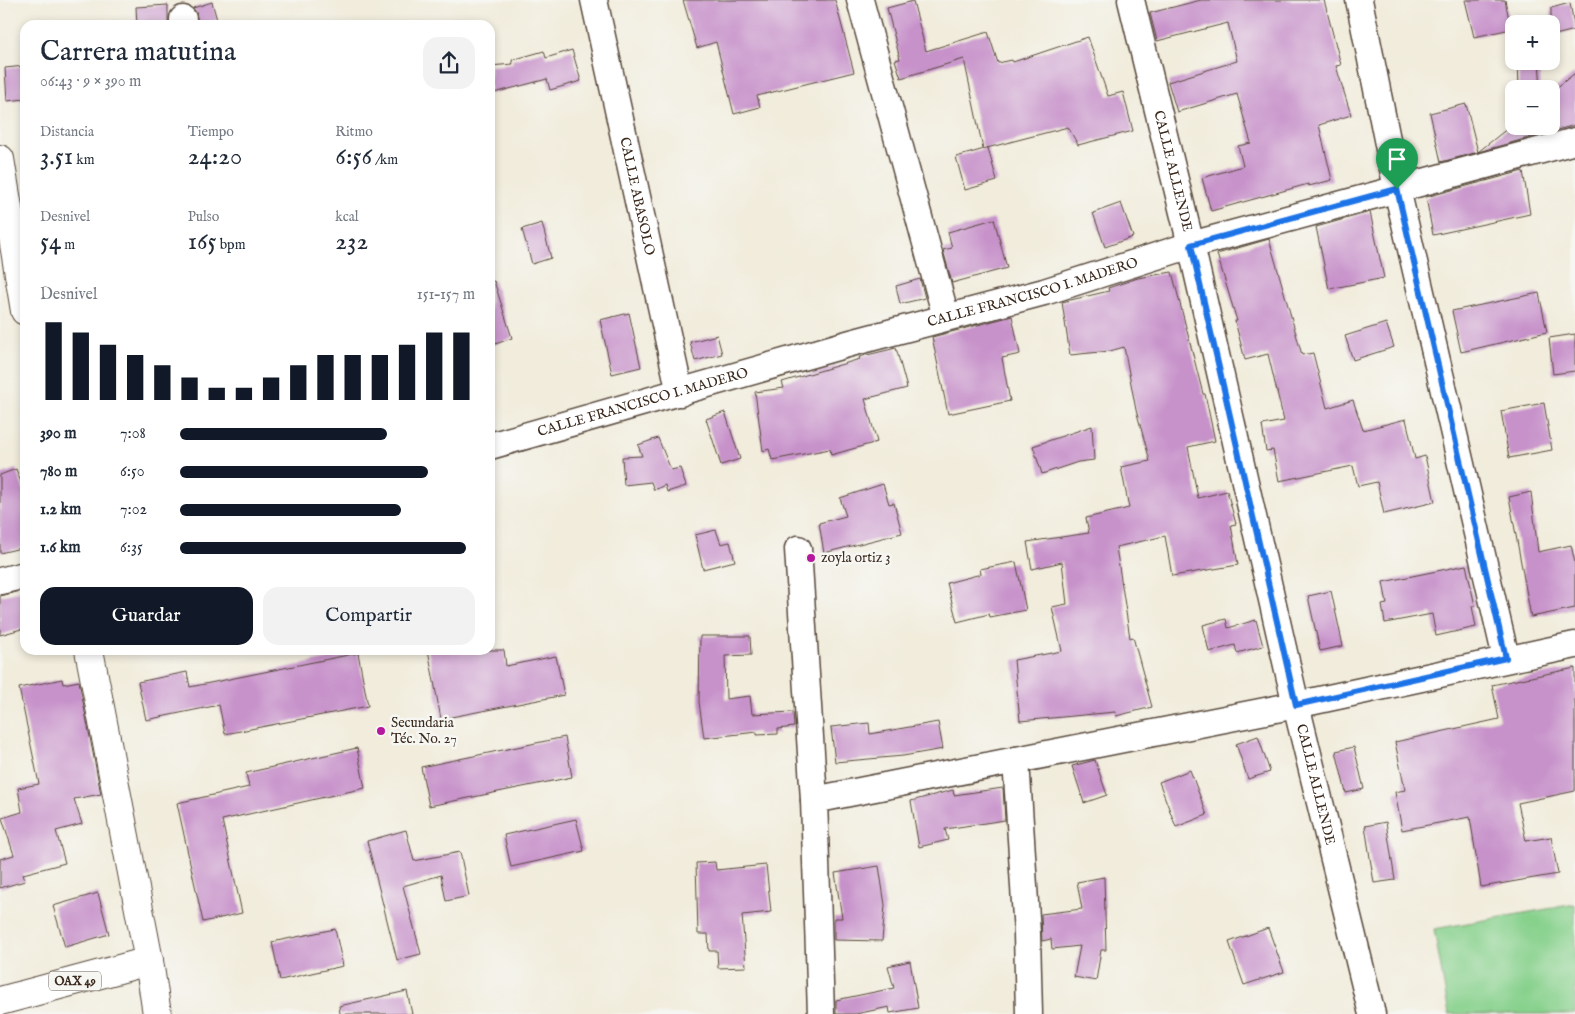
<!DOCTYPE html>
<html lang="es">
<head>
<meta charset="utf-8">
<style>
  :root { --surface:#fff; --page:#f2f2f3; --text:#1f2937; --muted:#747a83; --accent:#111827 }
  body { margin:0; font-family:"IM FELL English",serif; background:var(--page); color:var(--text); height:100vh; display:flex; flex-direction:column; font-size:19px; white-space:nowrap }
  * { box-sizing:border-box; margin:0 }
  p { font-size:16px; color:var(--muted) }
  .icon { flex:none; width:28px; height:28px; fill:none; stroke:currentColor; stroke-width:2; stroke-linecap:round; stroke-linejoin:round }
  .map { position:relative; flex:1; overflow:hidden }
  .details { position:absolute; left:20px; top:20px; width:475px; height:635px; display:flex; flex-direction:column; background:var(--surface); border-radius:15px; box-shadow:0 2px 8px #0003 }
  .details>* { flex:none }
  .controls { position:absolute; left:1505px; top:15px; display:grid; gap:10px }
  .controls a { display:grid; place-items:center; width:55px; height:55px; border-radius:10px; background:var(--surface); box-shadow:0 2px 8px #0003; font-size:25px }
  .pin { position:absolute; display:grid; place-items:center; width:42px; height:42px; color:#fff; margin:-51px -21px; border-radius:50% 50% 50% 0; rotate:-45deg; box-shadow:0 0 5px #0007 }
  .pin .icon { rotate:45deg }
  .round { display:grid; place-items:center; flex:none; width:52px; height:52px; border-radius:15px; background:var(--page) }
  .summary { display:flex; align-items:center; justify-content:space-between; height:85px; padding:0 20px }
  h1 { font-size:28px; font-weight:600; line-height:38px }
  .stats { display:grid; grid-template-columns:repeat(3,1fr); gap:8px; height:85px; padding:5px 20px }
  .stats div { display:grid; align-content:center }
  .stats b { font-size:25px; font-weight:600 }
  .stats small { font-size:14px; font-weight:400 }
  .stats p { font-size:14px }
  .chart { height:140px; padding:10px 20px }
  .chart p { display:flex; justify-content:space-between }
  .chart svg { width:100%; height:90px; margin-top:5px; stroke:var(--accent); stroke-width:6 }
  .button { display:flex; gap:10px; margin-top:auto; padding:10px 20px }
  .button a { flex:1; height:58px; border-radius:15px; background:var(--accent); color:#fff; font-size:20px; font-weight:600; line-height:58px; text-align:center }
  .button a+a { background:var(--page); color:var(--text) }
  ul { padding:0 20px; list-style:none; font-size:16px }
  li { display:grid; grid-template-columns:80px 60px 1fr; align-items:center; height:38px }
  li i { height:12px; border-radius:6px; background:var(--accent) }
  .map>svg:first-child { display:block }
  .green { fill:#88d18d; stroke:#627e56 }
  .building { fill:#c792ca }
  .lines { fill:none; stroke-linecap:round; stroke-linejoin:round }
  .street-casing { stroke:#56473a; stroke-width:29 }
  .secondary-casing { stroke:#56473a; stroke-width:30 }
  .primary-casing { stroke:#56473a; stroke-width:30 }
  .street { stroke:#fff; stroke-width:26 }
  .secondary { stroke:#fff; stroke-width:28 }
  .primary { stroke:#fff; stroke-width:28 }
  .route-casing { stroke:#fff; stroke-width:10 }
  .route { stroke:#1a73e8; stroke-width:6 }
  .poi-dot { fill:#b5179e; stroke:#f6f6f2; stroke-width:2 }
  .labels { text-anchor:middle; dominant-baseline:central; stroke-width:5; stroke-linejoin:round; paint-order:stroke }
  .shield { fill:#f6f6f2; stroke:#73675e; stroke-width:1 }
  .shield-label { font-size:12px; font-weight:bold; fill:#3b2a1e }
  .street-label { font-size:14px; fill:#3b2a1e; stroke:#f6f6f2 }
  .poi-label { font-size:14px; fill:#3b2a1e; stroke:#f6f6f2; text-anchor:start }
</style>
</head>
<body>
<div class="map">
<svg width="1575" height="1014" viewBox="0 0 1575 1014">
  <rect width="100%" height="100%" fill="#f6f6f2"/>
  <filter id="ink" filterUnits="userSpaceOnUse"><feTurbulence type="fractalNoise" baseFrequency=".02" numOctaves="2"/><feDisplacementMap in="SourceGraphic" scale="10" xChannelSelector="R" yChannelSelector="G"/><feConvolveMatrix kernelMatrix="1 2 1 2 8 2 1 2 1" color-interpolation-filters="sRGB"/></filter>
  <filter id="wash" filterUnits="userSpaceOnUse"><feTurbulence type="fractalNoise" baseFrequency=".0096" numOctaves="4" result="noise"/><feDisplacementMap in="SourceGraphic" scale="20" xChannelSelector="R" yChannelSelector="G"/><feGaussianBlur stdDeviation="1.12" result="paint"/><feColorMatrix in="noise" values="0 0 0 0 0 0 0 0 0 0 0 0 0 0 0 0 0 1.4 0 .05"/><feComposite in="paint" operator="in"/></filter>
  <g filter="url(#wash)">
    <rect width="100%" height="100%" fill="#f1ecdb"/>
    <path class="green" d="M 1575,904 L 1575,1014 L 1449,1014 L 1434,929 Z"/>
    <g id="blocks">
      <g class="building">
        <path d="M 683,0 L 835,0 L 854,72 L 757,96 L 760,107 L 734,114 L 716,42 L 697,48 Z"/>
        <path d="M 1201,0 L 1324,0 L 1341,65 L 1336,66 L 1351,115 L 1319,125 L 1332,180 L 1309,186 L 1308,184 L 1211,211 L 1202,178 L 1243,166 L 1238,146 L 1251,143 L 1237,94 L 1177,112 L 1168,82 L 1237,61 L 1228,23 L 1157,41 L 1150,13 Z"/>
        <path d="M 1465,0 L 1505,0 L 1511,29 L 1474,37 Z"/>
        <path d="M 913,1 L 926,51 L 988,32 L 998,63 L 1012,60 L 1013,62 L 1088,37 L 1108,96 L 1123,92 L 1133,131 L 1078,145 L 1068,127 L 983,149 L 964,59 L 901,78 L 895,60 L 900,59 L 887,8 Z"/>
        <path d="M 212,2 L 217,20 L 198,25 L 196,12 L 193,8 Z"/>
        <path d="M 1570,3 L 1575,30 L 1551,36 L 1551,8 Z"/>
        <path d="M 168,5 L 168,25 L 137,25 L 136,7 Z"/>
        <path d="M 572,50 L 581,81 L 550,90 L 547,79 L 490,94 L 490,66 L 513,64 L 512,60 L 544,51 L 546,58 Z"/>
        <path d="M 1518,61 L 1539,61 L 1541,89 L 1519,89 Z"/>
        <path d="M 25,66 L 25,99 L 7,101 L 5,68 Z"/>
        <path d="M 1575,73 L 1575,125 L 1478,152 L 1513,124 L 1513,126 L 1551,126 L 1551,92 Z"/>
        <path d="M 1466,104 L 1478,152 L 1441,162 L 1430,113 Z"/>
        <path d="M 988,148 L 997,181 L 965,190 L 956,157 Z"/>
        <path d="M 1523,171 L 1530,214 L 1433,235 L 1426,197 Z"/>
        <path d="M 1121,203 L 1133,237 L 1105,247 L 1093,213 Z"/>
        <path d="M 1370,212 L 1384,278 L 1329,289 L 1316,227 Z"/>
        <path d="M 994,219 L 1007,268 L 952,283 L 943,250 L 952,248 L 948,232 Z"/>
        <path d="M 542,223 L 551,258 L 532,264 L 522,229 Z"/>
        <path d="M 1269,239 L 1302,355 L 1313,353 L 1327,408 L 1353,400 L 1363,430 L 1406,419 L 1415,459 L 1425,456 L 1435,502 L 1384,514 L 1377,482 L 1358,486 L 1353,466 L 1279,481 L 1273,450 L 1266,451 L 1262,425 L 1284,421 L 1268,354 L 1245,360 L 1235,321 L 1237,321 L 1217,254 Z"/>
        <path d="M 1172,272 L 1203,394 L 1205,394 L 1215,441 L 1188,447 L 1198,498 L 1227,491 L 1236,524 L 1231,525 L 1238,565 L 1172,576 L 1165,536 L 1116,547 L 1130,638 L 1133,637 L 1152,707 L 1116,716 L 1115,712 L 1020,721 L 1014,660 L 1062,651 L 1052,607 L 1067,604 L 1062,562 L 1032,569 L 1027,542 L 1089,533 L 1086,518 L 1129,508 L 1121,467 L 1150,461 L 1136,410 L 1124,347 L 1110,351 L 1070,355 L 1062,302 L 1109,291 L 1108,288 L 1138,278 Z"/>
        <path d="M 920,279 L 925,298 L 900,304 L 896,286 Z"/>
        <path d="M 494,281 L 512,338 L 490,346 L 490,282 Z"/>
        <path d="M 1539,293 L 1547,332 L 1461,352 L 1452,311 Z"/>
        <path d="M 629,313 L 641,367 L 612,374 L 600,320 Z"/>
        <path d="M 1012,316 L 1020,354 L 1002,358 L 1010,401 L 948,414 L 932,337 Z"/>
        <path d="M 1386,323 L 1394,347 L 1353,360 L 1345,336 Z"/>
        <path d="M 1575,334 L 1575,371 L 1553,374 L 1549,338 Z"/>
        <path d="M 717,335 L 722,354 L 695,361 L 690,342 Z"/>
        <path d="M 896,348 L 907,388 L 865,399 L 877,442 L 831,455 L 830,449 L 772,460 L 769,449 L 763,451 L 755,392 L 784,388 L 782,382 L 860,359 L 859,357 Z"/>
        <path d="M 1544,403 L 1552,450 L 1509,458 L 1501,411 Z"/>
        <path d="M 725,412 L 740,459 L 721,465 L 706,419 Z"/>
        <path d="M 1092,426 L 1094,460 L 1078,462 L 1042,474 L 1033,446 Z"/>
        <path d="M 658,438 L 671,470 L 680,468 L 686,486 L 667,492 L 665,485 L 654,490 L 651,482 L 624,485 L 622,457 L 642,456 L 638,445 Z"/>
        <path d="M 16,469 L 25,493 L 25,547 L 0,553 L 0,475 Z"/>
        <path d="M 883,484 L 889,504 L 894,503 L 902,533 L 824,553 L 819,523 L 846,516 L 840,498 Z"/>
        <path d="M 1531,492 L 1538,552 L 1571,545 L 1575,563 L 1575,608 L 1531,617 L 1509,497 Z"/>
        <path d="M 716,530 L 721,544 L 730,542 L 735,561 L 703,569 L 695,535 Z"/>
        <path d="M 1016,562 L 1026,610 L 990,617 L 989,614 L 957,622 L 947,583 L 981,574 L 980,569 Z"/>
        <path d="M 1466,565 L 1475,606 L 1472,606 L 1476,627 L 1436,636 L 1432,614 L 1385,623 L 1382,605 L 1387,604 L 1383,582 Z"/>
        <path d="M 25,590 L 25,628 L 0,635 L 0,596 Z"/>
        <path d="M 1331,591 L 1343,646 L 1320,651 L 1308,596 Z"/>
        <path d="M 1226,619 L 1228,628 L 1256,620 L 1263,646 L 1237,653 L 1235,645 L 1209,652 L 1203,625 Z"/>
        <path d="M 700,636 L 750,636 L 751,655 L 725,656 L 726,699 L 750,696 L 752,714 L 793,712 L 794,727 L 778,729 L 778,734 L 757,735 L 757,732 L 704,738 L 699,702 Z"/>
        <path d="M 428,650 L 504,650 L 506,666 L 556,656 L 564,695 L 441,719 Z"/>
        <path d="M 358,653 L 368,706 L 225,734 L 219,705 L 146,720 L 138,682 L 187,672 L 190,687 Z"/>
        <path d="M 1575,668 L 1575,791 L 1518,803 L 1526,841 L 1551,837 L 1558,874 L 1481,887 L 1470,817 L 1402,830 L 1395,792 L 1405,790 L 1395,742 L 1499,719 L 1492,685 Z"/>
        <path d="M 62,679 L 63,684 L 79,681 L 101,794 L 74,799 L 82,824 L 56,831 L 65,863 L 23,874 L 25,881 L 0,888 L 0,859 L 14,855 L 2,818 L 22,812 L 18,788 L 39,784 L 19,688 Z"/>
        <path d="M 938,722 L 943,749 L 903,756 L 835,762 L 831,727 L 869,723 L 870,734 Z"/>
        <path d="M 1258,736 L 1270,772 L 1248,779 L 1236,744 Z"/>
        <path d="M 565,737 L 572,777 L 429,806 L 421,767 Z"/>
        <path d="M 1354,747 L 1364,789 L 1346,793 L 1336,751 Z"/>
        <path d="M 357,748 L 365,788 L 222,820 L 242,913 L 203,922 L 177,803 L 249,787 L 246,773 Z"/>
        <path d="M 1095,760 L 1107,795 L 1084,803 L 1072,766 Z"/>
        <path d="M 1190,770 L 1207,815 L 1176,827 L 1159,782 Z"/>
        <path d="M 1003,788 L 1005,820 L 945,829 L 948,840 L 919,847 L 911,801 L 953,790 L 954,795 Z"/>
        <path d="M 576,819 L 584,851 L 511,867 L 504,835 Z"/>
        <path d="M 1386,822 L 1395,880 L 1374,883 L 1365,826 Z"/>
        <path d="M 406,830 L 414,861 L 460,852 L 469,896 L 446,901 L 441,875 L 403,886 L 421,954 L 397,960 L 367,841 Z"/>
        <path d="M 715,862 L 716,870 L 766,865 L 771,912 L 742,915 L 746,967 L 718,968 L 717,951 L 709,951 L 708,934 L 698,934 L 696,863 Z"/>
        <path d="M 879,866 L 885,905 L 882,941 L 834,940 L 834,918 L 842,918 L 835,873 Z"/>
        <path d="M 1104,877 L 1106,950 L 1101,950 L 1096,981 L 1074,977 L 1080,946 L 1052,949 L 1051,939 L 1042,941 L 1041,914 L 1082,909 L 1077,882 Z"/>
        <path d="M 98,893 L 109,934 L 65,947 L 53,906 Z"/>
        <path d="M 1268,928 L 1284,972 L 1244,985 L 1229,942 Z"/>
        <path d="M 335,929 L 343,966 L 280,980 L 272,942 Z"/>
        <path d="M 910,961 L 918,1008 L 890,1013 L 889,1007 L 856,1014 L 836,1014 L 836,1000 L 894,988 L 888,966 Z"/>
        <path d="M 407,991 L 412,1014 L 340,1014 L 339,1006 Z"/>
      </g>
    </g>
  </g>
  <g filter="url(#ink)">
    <use href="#blocks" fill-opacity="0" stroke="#56473a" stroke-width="1"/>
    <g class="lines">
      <defs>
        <g id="street">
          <path id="s1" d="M 594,0 L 680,393"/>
          <path d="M 860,0 L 946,317"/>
          <path id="s2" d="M 1131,0 L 1191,245 L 1296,705 L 1372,1014"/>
          <path d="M 1359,0 L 1397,189 L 1506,658"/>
          <path d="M 183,19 L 183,25"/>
          <path id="s3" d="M 490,446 L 851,343 L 1044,292 L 1191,245 L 1575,141"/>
          <path d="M 798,549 L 814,800 L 821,1014"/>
          <path d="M 0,581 L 25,575"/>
          <path d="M 1016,760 L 1027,934 L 1029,1014"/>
          <path d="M 814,800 L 1296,705 L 1575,645"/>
        </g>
        <g id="secondary">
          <path d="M 0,159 L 25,311"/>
          <path d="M 89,650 L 149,961"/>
        </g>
        <path id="primary" d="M 0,1001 L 149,961 L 157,1014"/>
      </defs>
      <use href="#street" class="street-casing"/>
      <use href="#secondary" class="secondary-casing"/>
      <use href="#primary" class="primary-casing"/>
      <use href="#street" class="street"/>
      <use href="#secondary" class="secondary"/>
      <use href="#primary" class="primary"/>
    </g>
  </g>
  <g class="lines" filter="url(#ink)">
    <defs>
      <path id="route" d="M 1397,189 L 1506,658 L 1296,705 L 1191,245 Z"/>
    </defs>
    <use href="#route" class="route-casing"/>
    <use href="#route" class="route"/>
  </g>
  <g class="poi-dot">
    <circle cx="811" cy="558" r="5"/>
    <circle cx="381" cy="731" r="5"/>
  </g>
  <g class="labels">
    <rect class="shield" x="49" y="971.5" width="52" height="19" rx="4"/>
    <g class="shield-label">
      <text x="75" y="981">OAX 49</text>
    </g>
    <g class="street-label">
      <text stroke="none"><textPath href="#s2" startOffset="176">CALLE ALLENDE</textPath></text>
      <text stroke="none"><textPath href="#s1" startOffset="201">CALLE ABASOLO</textPath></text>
      <text stroke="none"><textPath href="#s3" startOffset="564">CALLE FRANCISCO I. MADERO</textPath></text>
      <text stroke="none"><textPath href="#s3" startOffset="159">CALLE FRANCISCO I. MADERO</textPath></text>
      <text stroke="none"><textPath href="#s2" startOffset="806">CALLE ALLENDE</textPath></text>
    </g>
    <g class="poi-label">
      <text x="821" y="558">zoyla ortiz 3</text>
      <text x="391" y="723">Secundaria<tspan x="391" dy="16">Téc. No. 27</tspan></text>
    </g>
  </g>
</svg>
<div class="controls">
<a>+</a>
<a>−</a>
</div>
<div class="pin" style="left:1397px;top:189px;background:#1e9e55"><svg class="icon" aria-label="arrive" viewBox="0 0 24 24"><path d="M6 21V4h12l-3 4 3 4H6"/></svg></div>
<section class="details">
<div class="summary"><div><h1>Carrera matutina</h1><p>06:43 · 9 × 390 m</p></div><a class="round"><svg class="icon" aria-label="share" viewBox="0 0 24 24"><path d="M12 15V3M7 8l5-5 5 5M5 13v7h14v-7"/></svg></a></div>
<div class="stats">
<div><p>Distancia</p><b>3.51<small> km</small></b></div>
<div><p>Tiempo</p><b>24:20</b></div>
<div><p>Ritmo</p><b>6:56<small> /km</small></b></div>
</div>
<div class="stats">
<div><p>Desnivel</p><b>54<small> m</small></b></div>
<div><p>Pulso</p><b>165<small> bpm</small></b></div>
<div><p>kcal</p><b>232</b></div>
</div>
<div class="chart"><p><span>Desnivel</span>151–157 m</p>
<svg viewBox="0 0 160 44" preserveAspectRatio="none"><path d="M5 44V6M15 44V11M25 44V17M35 44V22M45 44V27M55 44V33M65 44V38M75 44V38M85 44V33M95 44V27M105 44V22M115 44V22M125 44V22M135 44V17M145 44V11M155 44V11"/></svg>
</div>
<ul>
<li><b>390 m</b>7:08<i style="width:70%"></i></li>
<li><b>780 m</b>6:50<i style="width:84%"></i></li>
<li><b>1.2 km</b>7:02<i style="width:75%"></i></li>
<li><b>1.6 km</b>6:35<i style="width:97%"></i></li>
</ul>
<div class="button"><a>Guardar</a><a>Compartir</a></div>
</section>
</div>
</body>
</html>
